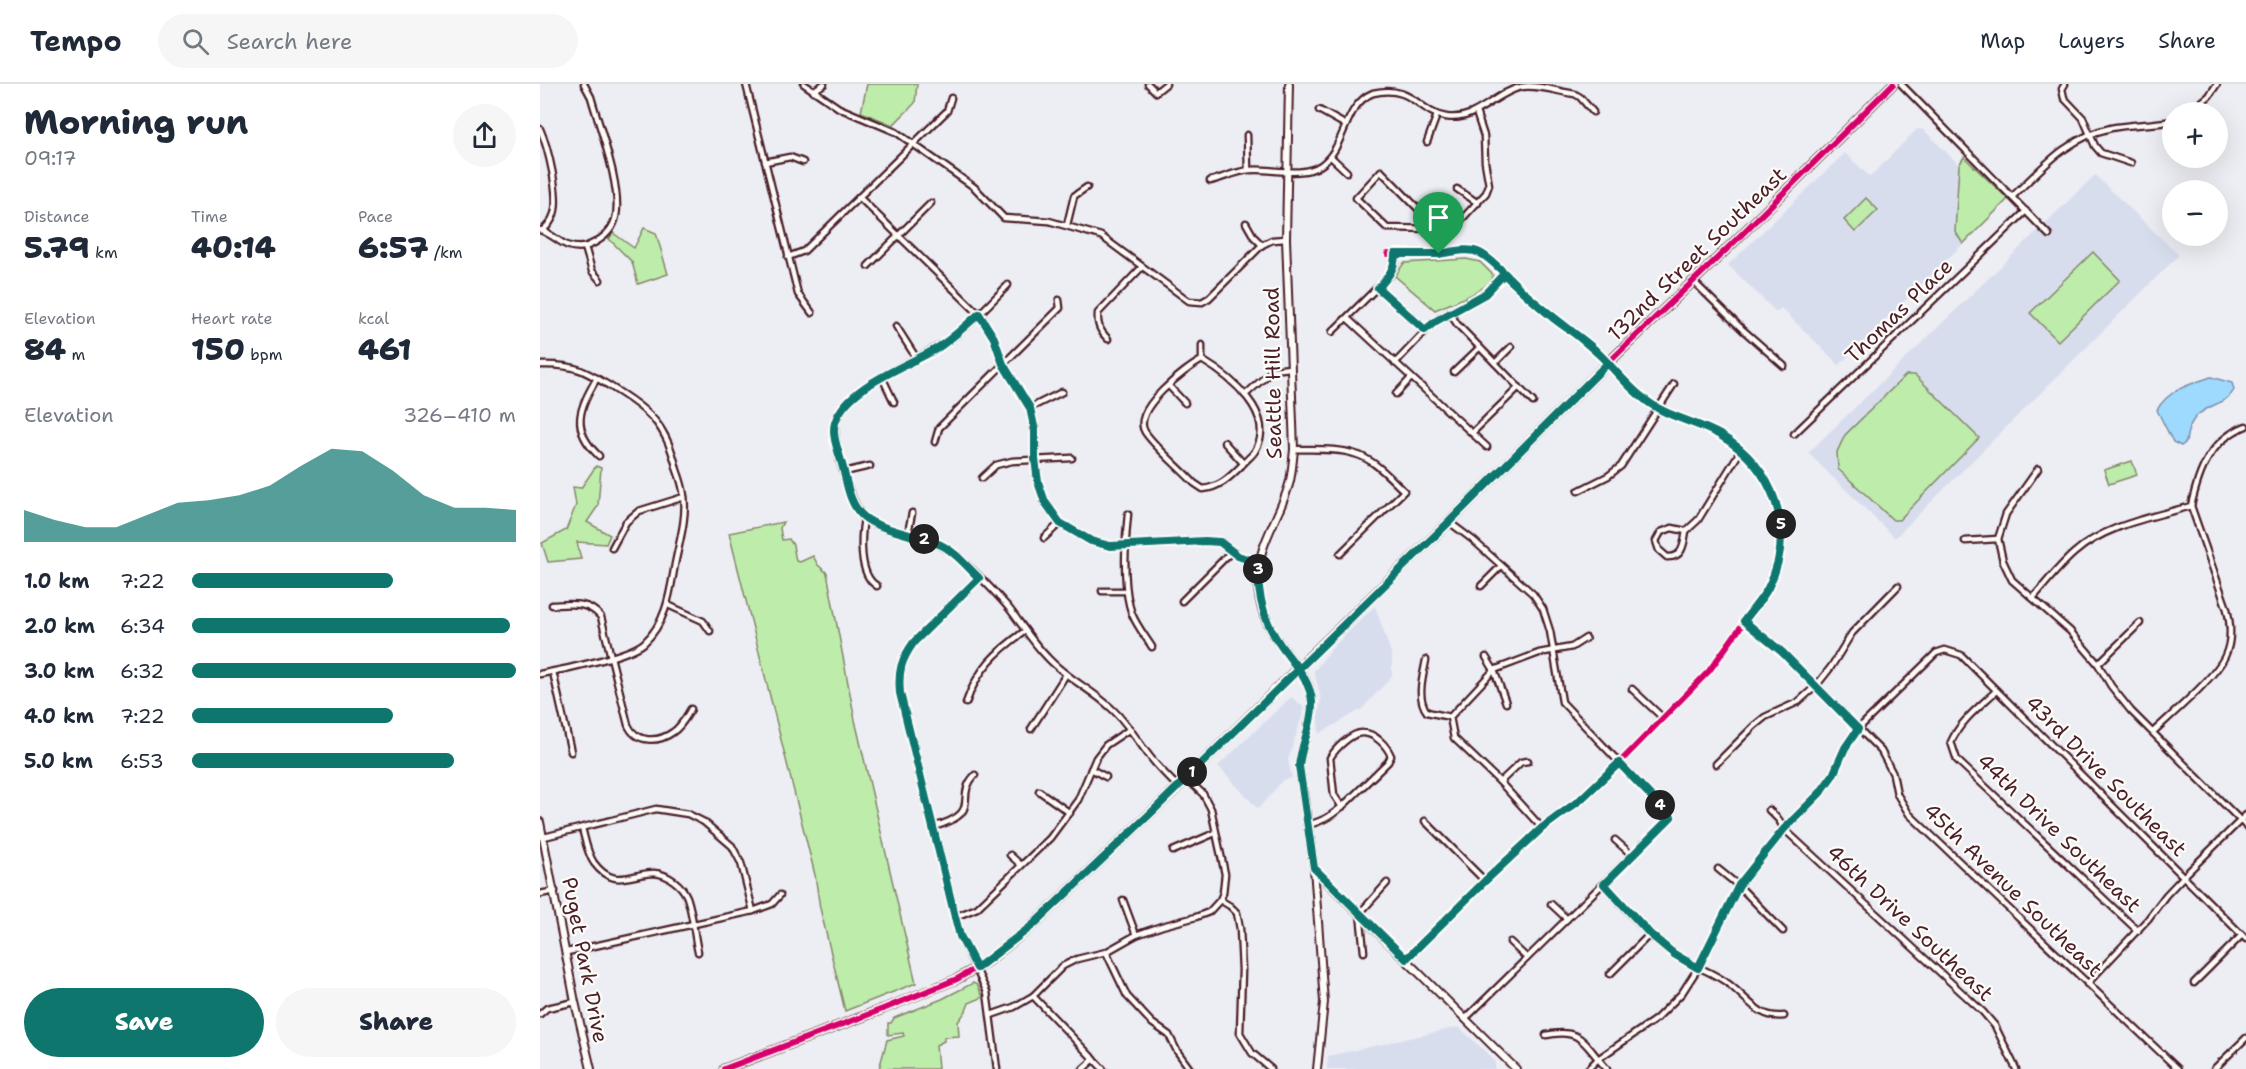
<!DOCTYPE html>
<html lang="en">
<head>
<meta charset="utf-8">
<style>
  :root { --surface:#fff; --page:#f6f6f7; --text:#1f2937; --muted:#747a83; --line:#e0e1e3; --accent:#0f766e }
  body { margin:0; font-family:"Shantell Sans",sans-serif; background:var(--page); color:var(--text); height:100vh; display:flex; flex-direction:column; font-size:22px; white-space:nowrap }
  * { box-sizing:border-box; margin:0 }
  p { font-size:20px; color:var(--muted) }
  .icon { flex:none; width:33px; height:33px; fill:none; stroke:currentColor; stroke-width:2; stroke-linecap:round; stroke-linejoin:round }
  .map { position:relative; flex:1; overflow:hidden }
  .details { display:flex; flex-direction:column; background:var(--surface); width:540px }
  .details>* { flex:none }
  .buttons { position:absolute; left:1622px; top:18px; display:grid; gap:12px }
  .buttons a { display:grid; place-items:center; width:66px; height:66px; border-radius:50%; background:var(--surface); box-shadow:0 6px 24px #0002; font-size:30px }
  .pin { position:absolute; display:grid; place-items:center; width:51px; height:51px; color:#fff; margin:-62px -26px; border-radius:50% 50% 50% 0; rotate:-45deg; box-shadow:0 0 6px #0007 }
  .pin .icon { rotate:45deg }
  .km { position:absolute; width:30px; height:30px; margin:-15px; border-radius:50%; background:#222; color:#fff; font-size:16px; line-height:30px; text-align:center }
  .round { display:grid; place-items:center; flex:none; width:63px; height:63px; border-radius:32px; background:var(--page) }
  .summary { display:flex; align-items:center; justify-content:space-between; height:102px; padding:0 24px }
  h1 { font-size:33px; font-weight:800; line-height:45px }
  .figures { display:grid; grid-template-columns:repeat(3,1fr); gap:9px; height:102px; padding:6px 24px }
  .figures div { display:grid; align-content:center }
  .figures b { font-size:30px; font-weight:800 }
  .figures small { font-size:16px; font-weight:400 }
  .figures p { font-size:16px }
  .chart { height:168px; padding:12px 24px }
  .chart p { display:flex; justify-content:space-between }
  .chart svg { width:100%; height:108px; margin-top:6px; fill:var(--accent); opacity:.7 }
  .cta { display:flex; gap:12px; margin-top:auto; padding:12px 24px }
  .cta a { flex:1; height:69px; border-radius:36px; background:var(--accent); color:#fff; font-size:24px; font-weight:800; line-height:69px; text-align:center }
  .cta a+a { background:var(--page); color:var(--text) }
  ul { padding:0 24px; list-style:none; font-size:20px }
  li { display:grid; grid-template-columns:96px 72px 1fr; align-items:center; height:45px }
  li i { height:15px; border-radius:8px; background:var(--accent) }
  header { display:flex; align-items:center; gap:36px; box-sizing:border-box; height:84px; padding:0 30px; background:var(--surface); border-bottom:2px solid var(--line) }
  header strong { font-size:28px }
  nav { display:flex; gap:33px; margin-inline-start:auto; font-size:21px }
  .search { width:420px; height:54px; background:var(--page); display:flex; align-items:center; gap:15px; box-sizing:border-box; padding:0 21px; border-radius:33px; color:var(--muted); font-size:22px }
  main { display:flex; flex:1; min-height:0 }
  .map>svg:first-child { display:block }
  .built { fill:#d8ddee }
  .green { fill:#bdecab; stroke:#84866b; stroke-width:1.5 }
  .water { fill:#9ddafe; stroke:#7c8faa; stroke-width:1.5 }
  .lines { fill:none; stroke-linecap:round; stroke-linejoin:round }
  .street-casing { stroke:#4a1f2b; stroke-width:9 }
  .secondary-casing { stroke:#4a1f2b; stroke-width:10 }
  .primary-casing { stroke:#4a1f2b; stroke-width:11 }
  .street { stroke:#fdfcf7; stroke-width:4.5 }
  .secondary { stroke:#fdfcf7; stroke-width:6 }
  .primary { stroke:#f6e281; stroke-width:7 }
  .cycleway-casing { stroke:#fdfcf7; stroke-width:10 }
  .cycleway { stroke:#d6006c; stroke-width:6 }
  .route-casing { stroke:#fff; stroke-width:12 }
  .route { stroke:#0f766e; stroke-width:8 }
  .labels { text-anchor:middle; dominant-baseline:central; stroke-width:4.5; stroke-linejoin:round; paint-order:stroke }
  .street-label { font-size:21px; fill:#4a1f2b; stroke:#fdfcf7 }
</style>
</head>
<body>
<header>
<strong>Tempo</strong>
<div class="search"><svg class="icon" aria-label="search" viewBox="0 0 24 24"><circle cx="10" cy="10" r="6"/><path d="M15 15l6 6"/></svg>Search here</div>
<nav><a>Map</a><a>Layers</a><a>Share</a></nav>
</header>
<main>
<section class="details">
<div class="summary"><div><h1>Morning run</h1><p>09:17</p></div><a class="round"><svg class="icon" aria-label="share" viewBox="0 0 24 24"><path d="M12 15V3M7 8l5-5 5 5M5 13v7h14v-7"/></svg></a></div>
<div class="figures">
<div><p>Distance</p><b>5.79<small> km</small></b></div>
<div><p>Time</p><b>40:14</b></div>
<div><p>Pace</p><b>6:57<small> /km</small></b></div>
</div>
<div class="figures">
<div><p>Elevation</p><b>84<small> m</small></b></div>
<div><p>Heart rate</p><b>150<small> bpm</small></b></div>
<div><p>kcal</p><b>461</b></div>
</div>
<div class="chart"><p><span>Elevation</span>326–410 m</p>
<svg viewBox="0 0 160 44" preserveAspectRatio="none"><path d="M0 44V31L10 35L20 38L30 38L40 33L50 28L60 27L70 25L80 21L90 13L100 6L110 7L120 15L130 25L140 30L150 30L160 31V44z"/></svg>
</div>
<ul>
<li><b>1.0 km</b>7:22<i style="width:62%"></i></li>
<li><b>2.0 km</b>6:34<i style="width:98%"></i></li>
<li><b>3.0 km</b>6:32<i style="width:100%"></i></li>
<li><b>4.0 km</b>7:22<i style="width:62%"></i></li>
<li><b>5.0 km</b>6:53<i style="width:81%"></i></li>
</ul>
<div class="cta"><a>Save</a><a>Share</a></div>
</section>
<div class="map">
<svg width="1706" height="985" viewBox="0 0 1706 985">
  <rect width="100%" height="100%" fill="#eceef3"/>
  <filter id="ink" filterUnits="userSpaceOnUse"><feTurbulence type="fractalNoise" baseFrequency=".0167" numOctaves="2"/><feDisplacementMap in="SourceGraphic" scale="12" xChannelSelector="R" yChannelSelector="G"/><feConvolveMatrix kernelMatrix="1 2 1 2 8 2 1 2 1" color-interpolation-filters="sRGB"/></filter>
  <g filter="url(#ink)">
    <g class="built">
      <path d="M 1377,45 L 1384,46 L 1419,81 L 1415,147 L 1423,160 L 1299,281 L 1241,224 L 1236,228 L 1188,181 L 1305,69 L 1330,93 Z"/>
      <path d="M 1555,91 L 1639,171 L 1355,454 L 1268,369 Z"/>
      <path d="M 835,522 L 852,572 L 852,592 L 822,625 L 779,650 L 778,633 L 781,615 L 774,587 L 792,564 Z"/>
      <path d="M 751,613 L 762,621 L 764,626 L 748,676 L 752,694 L 743,696 L 718,725 L 678,682 Z"/>
      <path d="M 919,943 L 955,977 L 955,985 L 787,985 L 788,972 Z"/>
    </g>
    <g class="green">
      <path d="M 327,0 L 377,0 L 375,19 L 353,41 L 321,28 Z"/>
      <path d="M 1424,73 L 1468,115 L 1423,160 L 1415,147 L 1419,81 Z"/>
      <path d="M 1326,114 L 1338,126 L 1315,148 L 1304,136 Z"/>
      <path d="M 104,144 L 116,149 L 128,190 L 98,200 L 92,178 L 69,155 L 73,149 L 94,164 Z"/>
      <path d="M 1553,168 L 1580,196 L 1518,257 L 1490,229 Z"/>
      <path d="M 926,175 L 940,178 L 953,191 C 950,208 909,219 895,226 L 855,192 L 864,179 Z"/>
      <path d="M 1366,291 L 1375,291 L 1439,354 L 1359,436 L 1353,436 L 1298,385 L 1297,368 L 1305,351 Z"/>
      <path d="M 1592,377 L 1597,391 L 1569,400 L 1564,386 Z"/>
      <path d="M 56,382 L 61,384 L 58,422 L 47,438 L 70,451 L 66,460 L 37,458 L 41,475 L 8,478 L 2,459 L 26,446 L 36,421 L 33,403 L 41,404 Z"/>
      <path d="M 243,438 L 240,444 L 242,456 L 249,455 L 253,461 L 256,477 L 260,478 L 273,472 L 278,481 L 287,489 L 315,636 L 376,899 L 305,927 L 280,824 L 275,791 L 189,449 Z"/>
      <path d="M 433,899 L 437,901 L 443,913 L 429,919 L 426,927 L 418,938 L 419,952 L 404,953 L 404,957 L 396,961 L 398,985 L 339,985 L 347,956 L 364,952 L 363,949 L 348,951 L 348,939 L 351,939 L 354,934 L 402,915 Z"/>
    </g>
    <path class="water" d="M 1671,293 L 1692,299 L 1694,306 C 1684,326 1650,317 1646,358 L 1641,362 L 1633,358 L 1617,326 C 1628,306 1650,300 1671,293 Z"/>
    <g class="lines">
      <defs>
        <g id="street">
          <path d="M 44,0 L 51,13 C 59,42 84,108 75,136 C 71,149 58,158 45,163 L 52,187 L 60,196"/>
          <path d="M 206,0 L 258,210 L 272,229"/>
          <path d="M 264,0 L 299,24 L 356,48 L 434,103 L 464,134 L 509,137 L 561,152 L 649,217 L 662,218 L 669,214 L 722,161 L 732,156 L 746,155"/>
          <path d="M 608,0 L 616,8 L 626,0"/>
          <path d="M 1361,0 L 1509,151"/>
          <path d="M 1525,0 L 1522,5 L 1524,14 L 1543,34 L 1555,62 L 1561,69 L 1591,79"/>
          <path d="M 273,7 L 284,0"/>
          <path d="M 779,26 L 806,41"/>
          <path d="M 1649,28 L 1669,12 L 1677,0"/>
          <path d="M 0,45 C 8,63 20,112 14,130 C 12,136 8,142 3,146"/>
          <path d="M 707,51 L 708,86"/>
          <path d="M 887,58 L 897,31"/>
          <path d="M 791,73 L 807,88"/>
          <path d="M 225,78 L 250,73 L 263,78"/>
          <path d="M 670,97 C 683,94 697,87 710,86 C 731,84 762,94 781,81 C 806,64 803,21 833,9 C 873,0 879,29 906,33 C 936,38 954,9 981,3 C 997,0 1019,8 1035,10 L 1040,13 L 1053,28"/>
          <path d="M 917,105 L 938,119"/>
          <path d="M 319,113 L 439,230 L 454,254 L 463,280 L 490,324 L 495,347 L 495,375 L 498,398 L 505,418 L 520,439 L 551,457 L 570,462 L 665,457 L 680,458 L 698,472 L 718,479"/>
          <path d="M 1472,113 C 1502,84 1528,53 1571,44 C 1591,40 1612,41 1632,37"/>
          <path d="M 923,134 L 946,109 L 949,101 L 945,78 L 944,52 L 936,28"/>
          <path d="M 706,139 L 714,153 L 722,161"/>
          <path d="M 527,141 L 534,112 L 547,103"/>
          <path d="M 0,146 C 18,152 22,166 45,163"/>
          <path d="M 899,169 L 896,145 L 893,140 L 841,87 L 816,114 L 847,144 L 896,145 L 919,141"/>
          <path d="M 848,170 L 891,170 L 930,166 L 946,173 L 1012,233 L 1055,266 L 1103,315 L 1139,335 L 1162,342 L 1181,352 L 1201,366 L 1224,392 L 1236,415 L 1240,433 L 1241,451 L 1236,483 L 1228,505 L 1169,587 L 1079,679 L 1040,716 L 1002,744 L 945,797 L 866,875"/>
          <path d="M 248,173 L 264,167 L 407,27 L 411,14"/>
          <path d="M 328,182 L 391,119"/>
          <path d="M 1154,198 L 1203,246 L 1244,282"/>
          <path d="M 468,201 C 450,219 433,238 412,254 C 380,277 310,298 296,337 C 290,353 310,418 322,431 C 337,449 390,451 413,469 C 431,483 453,506 468,523 C 481,539 492,558 507,573 C 526,594 551,605 571,624 C 589,640 600,662 616,680 C 623,688 631,696 638,703"/>
          <path d="M 838,204 L 885,246"/>
          <path d="M 910,229 L 917,240 L 993,318"/>
          <path d="M 807,234 L 947,363"/>
          <path d="M 356,242 L 377,275"/>
          <path d="M 792,248 L 851,190 L 855,179 L 855,170"/>
          <path d="M 568,255 C 560,247 557,241 558,229 L 602,183"/>
          <path d="M 662,276 C 645,285 591,326 605,348 C 615,363 641,385 654,399 L 663,405 C 681,403 690,393 702,381 C 706,376 712,372 715,367 C 738,330 689,292 662,276 L 662,261"/>
          <path d="M 855,279 L 895,237 L 945,210 L 964,190"/>
          <path d="M 955,279 L 971,263"/>
          <path d="M 0,281 C 36,280 46,287 76,306 C 113,329 127,344 137,386 C 140,394 143,403 144,412 C 147,434 139,459 135,480 C 130,508 127,538 104,559 C 89,572 22,586 0,590"/>
          <path d="M 914,288 L 939,264"/>
          <path d="M 342,293 L 354,318"/>
          <path d="M 57,294 C 39,325 30,345 59,372"/>
          <path d="M 629,302 L 645,319"/>
          <path d="M 856,310 L 871,294"/>
          <path d="M 705,311 L 733,286 L 750,284"/>
          <path d="M 490,324 L 522,308"/>
          <path d="M 932,349 L 979,303"/>
          <path d="M 1254,350 L 1486,127"/>
          <path d="M 395,358 L 399,344 L 520,224 L 519,216"/>
          <path d="M 684,358 L 703,379"/>
          <path d="M 754,365 C 774,366 796,364 815,370 C 834,375 850,394 864,407 L 800,470"/>
          <path d="M 304,388 L 330,382"/>
          <path d="M 442,394 L 456,381 L 472,377 L 532,374"/>
          <path d="M 1038,407 L 1068,392 L 1081,382 L 1134,300"/>
          <path d="M 588,430 C 585,459 582,503 592,530 C 597,542 605,552 612,563"/>
          <path d="M 324,434 C 321,452 318,491 337,502"/>
          <path d="M 909,438 L 933,456 L 993,510 L 1003,525 L 1010,547 L 1022,618 L 1131,733 L 925,935"/>
          <path d="M 1146,447 C 1144,460 1143,474 1127,473 L 1119,466 L 1116,457 L 1121,448 L 1132,444 L 1146,447 L 1158,436 L 1201,366"/>
          <path d="M 368,449 L 372,429"/>
          <path d="M 504,454 L 520,439"/>
          <path d="M 1458,455 L 1466,430 L 1498,385"/>
          <path d="M 1425,457 L 1458,455 L 1463,477 L 1472,496 L 1530,547 L 1558,580 L 1571,602 L 1591,627 L 1706,742"/>
          <path d="M 72,464 L 86,438 L 99,427 L 144,413"/>
          <path d="M 439,494 L 374,558 C 361,576 358,587 360,609 L 420,852 L 447,908 L 457,985"/>
          <path d="M 941,502 L 961,482"/>
          <path d="M 562,507 L 586,507"/>
          <path d="M 1493,514 C 1506,499 1519,482 1534,469 C 1565,441 1613,433 1651,422 C 1659,387 1670,356 1706,342"/>
          <path d="M 642,517 L 692,467"/>
          <path d="M 12,521 C 31,520 48,517 61,533 L 88,641 C 96,659 118,659 133,648 C 141,643 146,633 151,625"/>
          <path d="M 128,521 L 163,537 L 170,547"/>
          <path d="M 1204,537 L 1242,568 L 1341,667 L 1353,690 L 1357,710 L 1369,730 L 1638,985"/>
          <path d="M 946,573 L 954,586 L 966,619"/>
          <path d="M 886,576 C 883,593 876,613 887,628 L 910,633 L 914,654 L 960,698 L 1002,744"/>
          <path d="M 1558,580 L 1600,539"/>
          <path d="M 13,588 L 31,668"/>
          <path d="M 1092,605 L 1123,634"/>
          <path d="M 1456,607 C 1440,622 1420,637 1411,658 L 1417,676 L 1598,847"/>
          <path d="M 426,619 C 438,584 456,568 485,547"/>
          <path d="M 910,633 L 954,586 L 999,569 L 1032,563 L 1046,554"/>
          <path d="M 491,645 L 525,592"/>
          <path d="M 1613,648 C 1632,630 1675,594 1685,572 C 1692,557 1691,541 1687,525 L 1651,422"/>
          <path d="M 1176,680 L 1214,642 L 1225,633 L 1258,618 L 1276,602 L 1291,583 L 1312,549 L 1358,502"/>
          <path d="M 551,685 L 566,693"/>
          <path d="M 960,698 L 981,678 L 988,677"/>
          <path d="M 499,707 L 530,729"/>
          <path d="M 1229,726 L 1239,736 L 1244,745 L 1443,928 L 1455,942 L 1476,985"/>
          <path d="M 885,737 L 945,797"/>
          <path d="M 767,741 C 785,737 794,730 807,718 L 848,678 L 851,672 C 847,662 835,649 823,649 C 812,648 795,665 790,674 L 794,711 L 802,723"/>
          <path d="M 393,743 C 445,728 413,714 435,691"/>
          <path d="M 42,744 C 45,755 47,769 54,779 C 74,806 91,789 114,789 C 128,790 142,801 147,813 C 153,830 154,851 158,868"/>
          <path d="M 4,753 L 116,725 L 148,730 L 164,738 L 192,762 L 201,779 L 213,827"/>
          <path d="M 1075,756 L 1092,771"/>
          <path d="M 633,767 L 675,749"/>
          <path d="M 470,771 L 481,781"/>
          <path d="M 1178,785 L 1199,802 L 1243,847"/>
          <path d="M 1064,800 C 1085,824 1106,850 1133,869 C 1150,882 1173,887 1190,901 C 1208,915 1219,935 1244,932"/>
          <path d="M 0,810 L 15,807"/>
          <path d="M 583,816 L 596,851"/>
          <path d="M 680,816 L 690,822 L 697,829 L 700,845 L 702,886 L 700,949 L 712,969 L 731,985"/>
          <path d="M 1011,820 L 1027,835"/>
          <path d="M 415,833 L 437,824 L 510,754 L 538,716 L 556,674 L 566,661 L 590,645"/>
          <path d="M 970,858 L 987,874"/>
          <path d="M 27,868 L 213,827 L 232,820 L 240,811"/>
          <path d="M 566,868 L 587,912 L 612,939 L 629,951 L 637,967 L 650,985"/>
          <path d="M 824,868 L 820,829 L 847,799"/>
          <path d="M 1070,890 L 1110,850"/>
          <path d="M 1654,899 L 1702,851"/>
          <path d="M 1547,900 L 1608,835 L 1626,811 L 1644,792 L 1706,731"/>
          <path d="M 493,912 L 563,985"/>
          <path d="M 0,930 L 7,924 L 35,918"/>
          <path d="M 451,931 L 474,923 L 493,912 L 523,882 L 537,875 L 566,868 L 596,851 L 622,842 L 656,833 L 669,828 L 680,816 L 683,809 L 685,790 L 671,725 L 663,710 L 646,694"/>
          <path d="M 1006,951 C 1043,943 1044,961 1067,985"/>
          <path d="M 543,985 L 554,975"/>
          <path d="M 1048,985 L 1058,975 L 1116,935 L 1142,909 L 1158,884 L 1199,802 L 1244,745 L 1280,709 L 1293,691 L 1305,664 L 1318,645 L 1396,569 L 1405,566 L 1421,571 L 1706,855"/>
          <path d="M 1674,985 L 1706,954"/>
        </g>
        <g id="secondary">
          <path d="M 749,0 L 746,155 L 754,365 C 753,376 752,387 750,397 C 741,433 715,462 718,501 C 719,523 727,542 740,560 C 752,578 772,596 772,619 C 772,641 761,661 759,682 L 774,784 L 784,918 L 777,985"/>
          <path d="M 0,738 L 35,918 L 51,985"/>
          <path d="M 774,785 L 976,985"/>
        </g>
        <path id="primary" d="M 184,985 L 343,925 L 417,895 L 448,877 L 493,841 L 638,703 L 758,584 L 909,438 L 1068,279 L 1192,160 L 1353,0"/>
      </defs>
      <use href="#street" class="street-casing"/>
      <use href="#secondary" class="secondary-casing"/>
      <use href="#primary" class="primary-casing"/>
      <use href="#street" class="street"/>
      <use href="#secondary" class="secondary"/>
      <use href="#primary" class="primary"/>
      <defs>
        <g id="cycleway">
          <path d="M 848,170 L 891,170 L 930,166 L 946,173 L 1012,233 L 1055,266 L 1103,315 L 1139,335 L 1162,342 L 1181,352 L 1201,366 L 1224,392 L 1236,415 L 1240,433 L 1241,451 L 1236,483 L 1228,505 L 1169,587 L 1079,679 L 1040,716 L 1002,744 L 945,797 L 866,875"/>
          <path d="M 184,985 L 343,925 L 417,895 L 448,877 L 493,841 L 638,703 L 758,584 L 909,438 L 1068,279 L 1192,160 L 1353,0"/>
        </g>
      </defs>
      <use href="#cycleway" class="cycleway-casing"/>
      <use href="#cycleway" class="cycleway"/>
    </g>
  </g>
  <g class="lines" filter="url(#ink)">
    <defs>
      <path id="route" d="M 899,170 C 912,168 928,163 940,169 C 957,178 974,201 989,213 C 1015,236 1044,254 1068,279 L 909,438 L 612,728 L 493,841 L 437,884 L 420,852 L 415,833 L 360,609 C 358,587 361,576 374,558 L 439,494 C 427,483 416,468 401,461 C 381,452 339,446 324,433 C 310,422 307,400 303,384 C 300,371 291,352 295,339 C 305,303 367,282 396,265 C 412,255 425,242 439,230 L 454,254 L 463,280 L 490,324 L 495,347 L 495,375 L 498,398 L 505,418 L 520,439 L 551,457 L 570,462 L 665,457 L 680,458 L 698,472 L 718,479 C 717,510 723,537 741,562 C 753,579 771,597 772,618 C 773,640 761,660 759,682 L 774,784 L 866,875 L 945,797 L 1002,744 L 1040,716 L 1079,679 L 1131,733 L 1064,800 L 1110,850 L 1134,870 L 1158,884 L 1199,801 L 1244,745 L 1280,709 L 1293,691 L 1305,664 L 1318,645 L 1242,568 L 1204,537 C 1212,526 1222,515 1228,504 C 1257,446 1235,384 1180,351 C 1156,337 1125,333 1103,314 C 1085,300 1071,281 1055,266 C 1041,253 1026,244 1012,233 C 995,219 980,205 964,190 L 945,210 L 896,237 L 885,246 L 838,204 C 848,193 855,185 855,170 L 899,170"/>
    </defs>
    <use href="#route" class="route-casing"/>
    <use href="#route" class="route"/>
  </g>
  <g class="labels">
    <g class="street-label">
      <text transform="translate(1157 170) rotate(-44)">132nd Street Southeast</text>
      <text transform="translate(1359 227) rotate(-44)">Thomas Place</text>
      <text transform="translate(733 289) rotate(-91)">Seattle Hill Road</text>
      <text transform="translate(1566 692) rotate(45)">43rd Drive Southeast</text>
      <text transform="translate(1519 749) rotate(44)">44th Drive Southeast</text>
      <text transform="translate(1473 806) rotate(44)">45th Avenue Southeast</text>
      <text transform="translate(1370 839) rotate(43)">46th Drive Southeast</text>
      <text transform="translate(45 876) rotate(79)">Puget Park Drive</text>
    </g>
  </g>
</svg>
<div class="buttons">
<a>+</a>
<a>−</a>
</div>
<div class="pin" style="left:899px;top:170px;background:#1e9e55"><svg class="icon" aria-label="arrive" viewBox="0 0 24 24"><path d="M6 21V4h12l-3 4 3 4H6"/></svg></div>
<b class="km" style="left:652px;top:688px">1</b>
<b class="km" style="left:384px;top:455px">2</b>
<b class="km" style="left:718px;top:485px">3</b>
<b class="km" style="left:1120px;top:721px">4</b>
<b class="km" style="left:1241px;top:440px">5</b>
</div>
</main>
</body>
</html>
